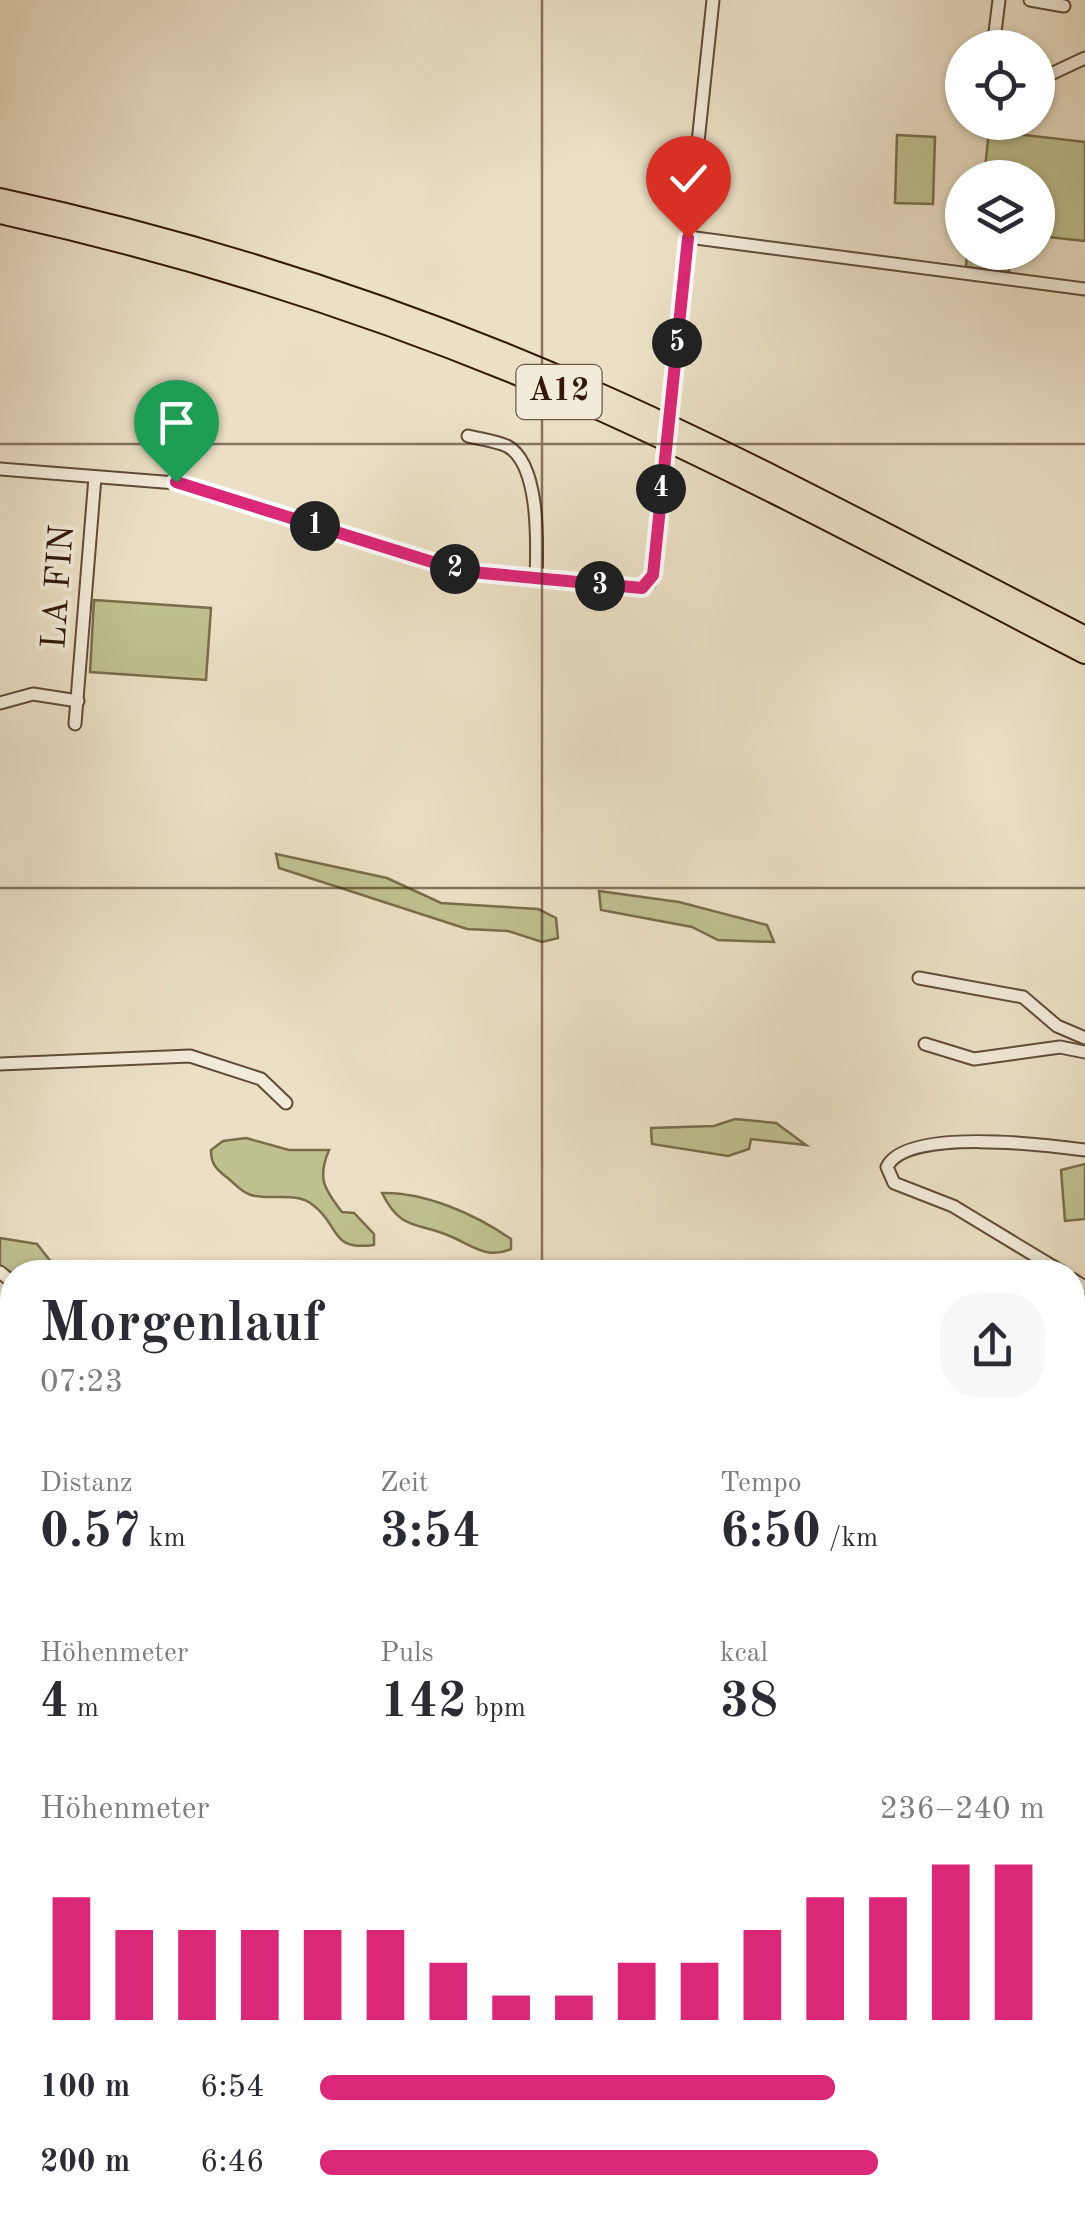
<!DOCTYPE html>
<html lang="de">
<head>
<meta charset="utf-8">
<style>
  :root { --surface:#fff; --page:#f7f7f7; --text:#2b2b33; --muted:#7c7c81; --accent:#db2777 }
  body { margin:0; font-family:"Old Standard TT",serif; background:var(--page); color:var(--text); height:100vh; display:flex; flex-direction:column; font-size:38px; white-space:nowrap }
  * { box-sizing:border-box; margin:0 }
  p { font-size:32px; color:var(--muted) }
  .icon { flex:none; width:55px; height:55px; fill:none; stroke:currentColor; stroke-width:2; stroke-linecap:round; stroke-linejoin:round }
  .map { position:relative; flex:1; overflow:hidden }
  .sheet { position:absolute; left:0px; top:1260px; width:1085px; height:960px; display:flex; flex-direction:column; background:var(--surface); border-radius:40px 40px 0 0; box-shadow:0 2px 8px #0004 }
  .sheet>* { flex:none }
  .buttons { position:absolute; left:945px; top:30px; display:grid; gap:20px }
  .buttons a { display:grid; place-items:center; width:110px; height:110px; border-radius:50%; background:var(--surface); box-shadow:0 2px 8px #0004; font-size:50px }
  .pin { position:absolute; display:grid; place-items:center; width:85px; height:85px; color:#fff; margin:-102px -42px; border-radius:50% 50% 50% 0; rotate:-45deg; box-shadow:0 0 10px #0007 }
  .pin .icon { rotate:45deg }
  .km { position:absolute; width:50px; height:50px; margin:-25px; border-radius:50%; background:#222; color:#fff; font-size:28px; line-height:50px; text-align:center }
  .round { display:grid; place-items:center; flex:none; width:105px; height:105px; border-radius:40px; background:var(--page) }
  .overview { display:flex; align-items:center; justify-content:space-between; height:170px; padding:0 40px }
  h1 { font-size:55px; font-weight:700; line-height:75px }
  .metrics { display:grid; grid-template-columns:repeat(3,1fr); gap:15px; height:170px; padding:10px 40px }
  .metrics div { display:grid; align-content:center }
  .metrics b { font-size:50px; font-weight:700 }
  .metrics small { font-size:28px; font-weight:400 }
  .metrics p { font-size:28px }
  .chart { height:280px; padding:20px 40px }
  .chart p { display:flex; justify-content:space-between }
  .chart svg { width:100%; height:180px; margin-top:10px; stroke:var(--accent); stroke-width:6 }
  ul { padding:0 40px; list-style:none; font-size:32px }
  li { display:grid; grid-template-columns:160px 120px 1fr; align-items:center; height:75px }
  li i { height:25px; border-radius:12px; background:var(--accent) }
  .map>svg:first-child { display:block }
  .green { fill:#bfc08f; stroke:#7a6c4b; stroke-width:2.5 }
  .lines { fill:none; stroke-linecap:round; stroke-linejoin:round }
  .street-casing { stroke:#624b36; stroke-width:15 }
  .highway-casing { stroke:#341907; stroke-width:24 }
  .street { stroke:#f2ebd9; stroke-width:11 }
  .highway { stroke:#ebe0c5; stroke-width:20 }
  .street-bridge-casing { stroke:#624b36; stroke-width:15; stroke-linecap:butt }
  .street-bridge { stroke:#f2ebd9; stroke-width:11 }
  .route-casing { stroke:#fff; stroke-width:20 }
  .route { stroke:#db2777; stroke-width:12 }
  .grid { fill:none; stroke:#341907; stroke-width:2.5; stroke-opacity:0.55 }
  .labels { text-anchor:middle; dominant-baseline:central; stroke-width:8; stroke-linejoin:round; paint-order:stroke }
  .shield { fill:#f2ebd9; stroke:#6d5846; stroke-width:2.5 }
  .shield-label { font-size:32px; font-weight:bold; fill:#341907 }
  .street-label { font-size:35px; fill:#341907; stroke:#f2ebd9 }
</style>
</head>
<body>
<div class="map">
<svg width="1085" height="2220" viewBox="0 0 1085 2220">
  <rect width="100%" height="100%" fill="#ebe0c5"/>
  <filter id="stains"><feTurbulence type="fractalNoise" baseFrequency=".002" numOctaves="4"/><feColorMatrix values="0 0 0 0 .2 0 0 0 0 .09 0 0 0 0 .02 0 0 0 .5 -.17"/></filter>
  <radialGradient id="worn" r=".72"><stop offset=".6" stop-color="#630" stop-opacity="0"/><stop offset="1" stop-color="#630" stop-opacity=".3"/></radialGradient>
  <g class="green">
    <path d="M 989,131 L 1085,142 L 1085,241 L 1038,236 L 1038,178 L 984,177 Z"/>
    <path d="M 897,135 L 935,137 L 933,204 L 895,203 Z"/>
    <path d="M 967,253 L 1011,253 L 1009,272 L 966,267 Z"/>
    <path d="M 94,600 L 211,608 L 206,680 L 90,672 Z"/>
    <path d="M 276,854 L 387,878 L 441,903 L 538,909 L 556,918 L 558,938 L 542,942 L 508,931 L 467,929 L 279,868 Z"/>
    <path d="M 599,891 L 679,902 L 767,925 L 774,942 L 718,940 L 692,927 L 601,910 Z"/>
    <path d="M 735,1119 L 776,1123 L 806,1145 L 751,1139 L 749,1149 L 728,1156 L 652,1144 L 651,1128 L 714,1126 Z"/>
    <path d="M 246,1138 L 289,1150 L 329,1150 C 317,1178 324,1189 342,1212 L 354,1213 L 374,1234 L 374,1245 C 329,1251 341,1226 313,1205 C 296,1191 271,1201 251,1195 C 240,1192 234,1182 225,1176 C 215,1168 211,1163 211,1150 L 223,1141 Z"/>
    <path d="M 1085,1164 L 1085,1219 L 1065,1221 L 1061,1170 Z"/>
    <path d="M 382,1193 C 425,1192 475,1214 511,1239 L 511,1249 C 488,1260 471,1245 452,1237 C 418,1221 402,1233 382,1193 Z"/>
    <path d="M 0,1238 L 37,1244 L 59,1272 L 12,1272 L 12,1282 L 0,1272 Z"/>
  </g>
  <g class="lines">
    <defs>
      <g id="street">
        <path d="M 713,0 L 688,237 L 1085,289"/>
        <path d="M 1030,0 L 1064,6"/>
        <path d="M 993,48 L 999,0"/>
        <path d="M 1038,80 L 1085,58"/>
        <path d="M 672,398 L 688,237"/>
        <path d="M 468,436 C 480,439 496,441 507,446 C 541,464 537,548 536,580"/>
        <path d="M 0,469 L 176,483 L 461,571 L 632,589 L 650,583 L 653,575 L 663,470"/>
        <path d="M 0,703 L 33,694 L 78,701"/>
        <path d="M 75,724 L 95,477"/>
        <path d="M 919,978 L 1023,997 L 1057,1026 L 1085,1038"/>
        <path d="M 925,1044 L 974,1059 L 1060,1047 L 1085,1052"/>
        <path d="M 0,1064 L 190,1056 L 261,1079 L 286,1103"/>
        <path d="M 0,1272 L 12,1282"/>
        <path d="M 1062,1272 L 953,1206 L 894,1183 L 887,1167 C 906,1127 1047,1145 1085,1150"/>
        <path d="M 1072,1279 L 1085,1287"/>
        <path d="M 0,1425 L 12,1422"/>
        <path d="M 1072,1498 L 1085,1458"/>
        <path d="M 0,1537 L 12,1548"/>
        <path d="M 1072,1602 L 1085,1664"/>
        <path d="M 0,1625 L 12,1625"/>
        <path d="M 0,1716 L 12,1716"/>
        <path d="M 0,1811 L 12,1812"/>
        <path d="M 428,2220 L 430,2208"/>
      </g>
      <g id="highway">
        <path d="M 0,199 C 203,243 400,306 590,390 C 759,464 921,553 1085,637"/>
        <path d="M 0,213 C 200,257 395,320 583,402 C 754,478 919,568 1085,653"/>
      </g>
    </defs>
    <use href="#street" class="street-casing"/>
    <use href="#highway" class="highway-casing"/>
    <use href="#street" class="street"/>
    <use href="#highway" class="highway"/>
    <defs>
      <path id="street-bridge" d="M 663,470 L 672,398"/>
    </defs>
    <use href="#street-bridge" class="street-bridge-casing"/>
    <use href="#street-bridge" class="street-bridge"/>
  </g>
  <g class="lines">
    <defs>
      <path id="route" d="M 176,482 L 461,571 L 642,588 L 653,575 L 688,238"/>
    </defs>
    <use href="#route" class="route-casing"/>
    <use href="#route" class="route"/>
  </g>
  <path class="grid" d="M 542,0 L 542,1272M 0,444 L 1085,444M 0,888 L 1085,888M 0,1332 L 12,1332M 1072,1332 L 1085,1332M 0,1776 L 12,1776M 1072,1776 L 1085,1776M 542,2208 L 542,2220"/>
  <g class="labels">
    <rect class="shield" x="516.5" y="365" width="85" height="54" rx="8"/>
    <g class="shield-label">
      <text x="559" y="392">A12</text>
    </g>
    <g class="street-label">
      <text transform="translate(59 587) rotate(-86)">LA FIN</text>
    </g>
  </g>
  <rect width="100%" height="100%" filter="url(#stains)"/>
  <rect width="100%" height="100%" fill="url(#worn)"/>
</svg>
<div class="buttons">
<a><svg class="icon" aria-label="locate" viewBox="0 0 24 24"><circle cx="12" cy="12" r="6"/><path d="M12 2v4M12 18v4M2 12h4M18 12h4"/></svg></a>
<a><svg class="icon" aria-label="layers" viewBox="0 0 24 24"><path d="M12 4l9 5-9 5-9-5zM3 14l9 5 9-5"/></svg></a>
</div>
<div class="pin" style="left:176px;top:482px;background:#1e9e55"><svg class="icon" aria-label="arrive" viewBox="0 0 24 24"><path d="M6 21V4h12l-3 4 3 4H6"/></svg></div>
<div class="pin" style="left:688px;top:238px;background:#d93025"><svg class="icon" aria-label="check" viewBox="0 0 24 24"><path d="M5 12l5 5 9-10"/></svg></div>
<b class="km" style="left:315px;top:526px">1</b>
<b class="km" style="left:455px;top:569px">2</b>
<b class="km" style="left:600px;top:586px">3</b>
<b class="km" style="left:661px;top:489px">4</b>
<b class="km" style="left:677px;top:343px">5</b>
<section class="sheet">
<div class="overview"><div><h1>Morgenlauf</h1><p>07:23</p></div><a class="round"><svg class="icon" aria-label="share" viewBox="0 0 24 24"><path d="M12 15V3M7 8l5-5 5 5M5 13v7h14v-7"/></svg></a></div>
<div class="metrics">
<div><p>Distanz</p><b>0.57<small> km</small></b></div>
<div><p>Zeit</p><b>3:54</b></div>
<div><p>Tempo</p><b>6:50<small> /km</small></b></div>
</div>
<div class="metrics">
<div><p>Höhenmeter</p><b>4<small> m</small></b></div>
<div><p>Puls</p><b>142<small> bpm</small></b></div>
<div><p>kcal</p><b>38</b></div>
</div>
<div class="chart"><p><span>Höhenmeter</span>236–240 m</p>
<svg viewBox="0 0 160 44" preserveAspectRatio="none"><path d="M5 44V14M15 44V22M25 44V22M35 44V22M45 44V22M55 44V22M65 44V30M75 44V38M85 44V38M95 44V30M105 44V30M115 44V22M125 44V14M135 44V14M145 44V6M155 44V6"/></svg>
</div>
<ul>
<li><b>100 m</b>6:54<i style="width:71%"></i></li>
<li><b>200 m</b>6:46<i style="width:77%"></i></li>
</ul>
</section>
</div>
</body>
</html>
